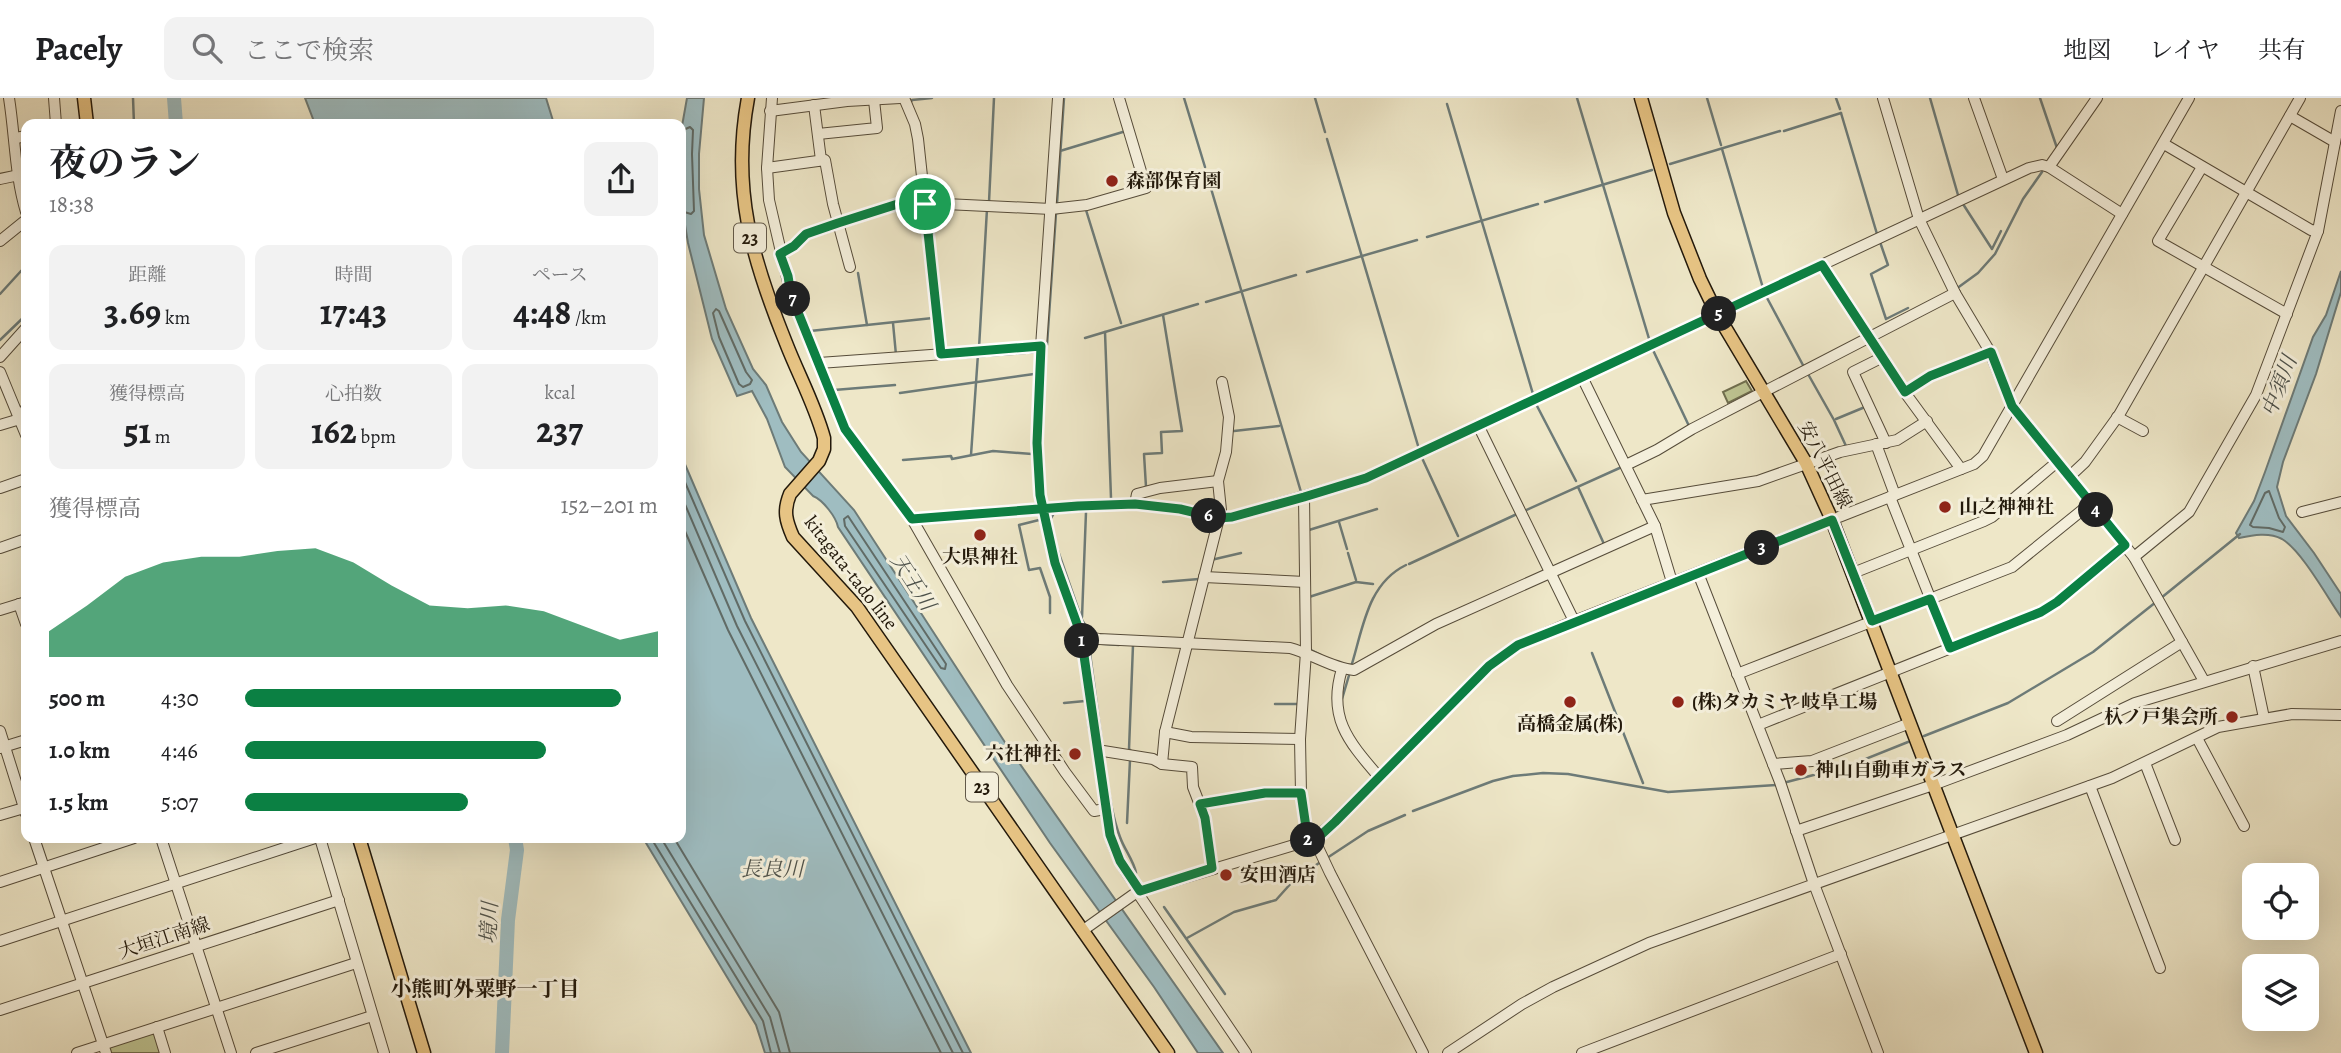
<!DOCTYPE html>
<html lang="ja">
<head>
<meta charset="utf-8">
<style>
  :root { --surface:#fff; --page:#f2f2f2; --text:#202124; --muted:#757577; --line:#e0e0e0; --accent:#0b8043 }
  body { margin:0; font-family:Alegreya,"Noto Serif JP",serif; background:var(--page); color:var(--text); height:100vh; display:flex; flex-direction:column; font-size:26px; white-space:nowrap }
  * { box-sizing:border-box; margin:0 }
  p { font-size:23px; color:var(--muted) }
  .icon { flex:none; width:38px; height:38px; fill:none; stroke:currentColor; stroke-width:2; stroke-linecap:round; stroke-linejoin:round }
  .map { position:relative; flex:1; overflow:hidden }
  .side { position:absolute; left:21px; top:21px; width:665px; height:724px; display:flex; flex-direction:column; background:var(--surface); border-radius:14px; box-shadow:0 7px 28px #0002 }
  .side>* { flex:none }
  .tools { position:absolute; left:2242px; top:765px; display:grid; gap:14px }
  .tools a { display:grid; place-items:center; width:77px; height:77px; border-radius:14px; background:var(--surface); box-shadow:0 7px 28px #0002; font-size:35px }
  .pin { position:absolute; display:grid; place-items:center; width:60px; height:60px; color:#fff; margin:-30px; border:4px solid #fff; border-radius:50%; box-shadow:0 2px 7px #0007 }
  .km { position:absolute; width:35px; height:35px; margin:-18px; border-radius:50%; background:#222; color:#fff; font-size:19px; line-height:35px; text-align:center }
  .round { display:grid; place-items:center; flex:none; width:74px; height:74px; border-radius:14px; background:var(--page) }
  .head { display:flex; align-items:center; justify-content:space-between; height:119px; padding:0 28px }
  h1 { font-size:38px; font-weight:700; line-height:52px }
  .metrics { display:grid; grid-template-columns:repeat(3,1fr); gap:10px; height:119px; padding:7px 28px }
  .metrics div { display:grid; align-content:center; border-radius:14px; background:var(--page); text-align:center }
  .metrics b { font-size:35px; font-weight:700 }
  .metrics small { font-size:19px; font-weight:400 }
  .metrics p { font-size:19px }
  .chart { height:196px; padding:14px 28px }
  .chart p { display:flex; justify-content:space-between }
  .chart svg { width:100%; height:126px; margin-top:7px; fill:var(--accent); opacity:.7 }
  ul { padding:0 28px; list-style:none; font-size:23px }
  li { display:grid; grid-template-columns:112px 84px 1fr; align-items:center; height:52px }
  li i { height:18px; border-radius:9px; background:var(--accent) }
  header { display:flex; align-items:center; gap:42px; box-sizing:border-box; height:98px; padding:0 35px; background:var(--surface); border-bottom:2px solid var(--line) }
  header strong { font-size:33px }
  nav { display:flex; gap:38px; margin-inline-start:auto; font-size:24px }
  .search { width:490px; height:63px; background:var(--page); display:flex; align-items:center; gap:18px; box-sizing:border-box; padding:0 24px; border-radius:14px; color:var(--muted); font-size:26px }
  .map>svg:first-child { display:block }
  .green { fill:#bec492; stroke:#706e4e; stroke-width:2 }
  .water { fill:#9fbdc1; stroke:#6d7b78; stroke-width:2 }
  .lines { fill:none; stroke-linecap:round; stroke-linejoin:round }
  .shore { stroke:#616b66; stroke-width:2 }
  .stream { stroke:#6d7b78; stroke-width:2.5 }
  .river { stroke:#9fbdc1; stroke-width:14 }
  .minor-casing { stroke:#564c3a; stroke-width:12 }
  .major-casing { stroke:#23190b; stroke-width:15 }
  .minor { stroke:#f4efdb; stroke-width:10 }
  .major { stroke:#e7c484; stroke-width:12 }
  .route-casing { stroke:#fff; stroke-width:14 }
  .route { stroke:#0b8043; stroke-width:9 }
  .poi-dot { fill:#8f2418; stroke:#f4efdb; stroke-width:2.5 }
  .labels { text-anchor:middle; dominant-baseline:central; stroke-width:6; stroke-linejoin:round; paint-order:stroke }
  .shield { fill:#f4efdb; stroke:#625949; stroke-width:2 }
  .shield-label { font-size:18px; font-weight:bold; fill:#23190b }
  .poi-label { font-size:19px; font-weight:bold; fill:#23190b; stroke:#f4efdb; text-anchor:start }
  .street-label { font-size:19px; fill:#23190b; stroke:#f4efdb }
  .water-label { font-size:21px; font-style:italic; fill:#4e524b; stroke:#f4efdb }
  .neighbourhood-label { font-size:21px; font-weight:bold; fill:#23190b; stroke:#f4efdb }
</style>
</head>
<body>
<header>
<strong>Pacely</strong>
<div class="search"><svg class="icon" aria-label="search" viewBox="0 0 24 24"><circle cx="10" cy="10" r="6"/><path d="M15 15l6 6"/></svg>ここで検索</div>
<nav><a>地図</a><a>レイヤ</a><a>共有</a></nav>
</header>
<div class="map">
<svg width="2341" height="955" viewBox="0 0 2341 955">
  <rect width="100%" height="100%" fill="#eee7c8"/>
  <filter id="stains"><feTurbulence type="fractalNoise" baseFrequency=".00286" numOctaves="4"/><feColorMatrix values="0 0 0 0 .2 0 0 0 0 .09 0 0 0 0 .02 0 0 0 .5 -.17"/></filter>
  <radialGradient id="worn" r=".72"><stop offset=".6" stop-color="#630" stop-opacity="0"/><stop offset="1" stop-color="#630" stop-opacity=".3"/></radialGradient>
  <g class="green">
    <path d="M 1746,283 L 1752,293 L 1728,305 L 1723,294 Z"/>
    <path d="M 150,935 L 156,936 L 162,955 L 108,955 L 108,948 Z"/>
  </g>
  <g class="water">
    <path d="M 305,0 L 546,0 L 554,26 L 315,26 Z"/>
    <path d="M 687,0 L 704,0 L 699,56 L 699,91 L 704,137 L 726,211 L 753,271 L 766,287 L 782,324 L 801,354 L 854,412 L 1008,649 L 1223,955 L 1198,955 L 1154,889 L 1050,745 L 838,429 C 836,419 823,402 813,398 L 785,369 L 767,321 L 752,293 L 737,298 L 712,241 L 688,145 L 682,109 L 682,28 Z"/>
    <path d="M 2341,173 L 2341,194 L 2316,276 L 2283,364 L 2277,389 L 2286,418 L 2314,455 L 2341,496 L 2341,519 C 2327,499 2302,453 2282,441 C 2269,434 2253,437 2239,440 L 2236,435 L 2254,403 L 2265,374 L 2313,239 L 2326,217 Z"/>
    <path d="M 681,357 L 751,520 L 971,955 L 765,955 L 756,927 L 643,740 L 681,740 Z"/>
  </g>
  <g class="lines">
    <g class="shore">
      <path d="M 681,33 L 690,29 L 693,32 L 692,56 L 694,113 L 691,116 L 681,113"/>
      <path d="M 716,211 L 719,213 L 746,274 L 752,282 L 750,286 L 743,289 L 739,286 L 719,239 L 713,215 Z"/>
      <path d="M 681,375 L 745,523 L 963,955"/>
      <path d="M 2269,393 L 2279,420 L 2285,429 L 2283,434 L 2269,430 L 2253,429 L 2250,427 L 2265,395 Z"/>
      <path d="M 681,397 L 737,528 L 953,955"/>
      <path d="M 848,418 L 946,566 L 945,571 L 941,570 L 845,428 L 844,421 Z"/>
      <path d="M 681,424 L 728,532 L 941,955"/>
      <path d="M 651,740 L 763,923 L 771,955"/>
      <path d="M 661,740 L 770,919 L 780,955"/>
      <path d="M 674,740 L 779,914 L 790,955"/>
    </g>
    <g class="stream">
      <path d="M 133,0 L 134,26"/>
      <path d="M 1184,0 L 1205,69"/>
      <path d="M 1315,0 L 1325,34"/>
      <path d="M 1577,0 L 1650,244"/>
      <path d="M 1707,0 L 1721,47"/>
      <path d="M 1836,0 L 1840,11"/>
      <path d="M 1930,0 L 1958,97"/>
      <path d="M 2040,0 L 2057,50"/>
      <path d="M 910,6 L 912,2 L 932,0"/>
      <path d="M 1447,6 L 1533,296"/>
      <path d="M 1841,15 L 1877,136"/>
      <path d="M 1784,33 L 1841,15"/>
      <path d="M 1327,41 L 1419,351"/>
      <path d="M 1722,51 L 1763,190"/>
      <path d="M 1060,53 L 1126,33"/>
      <path d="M 1670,66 L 1780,33"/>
      <path d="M 1207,77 L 1301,394 L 1299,395"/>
      <path d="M 989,104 L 994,0"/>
      <path d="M 1545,104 L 1652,72"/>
      <path d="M 1057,105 L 1064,0"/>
      <path d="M 1960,107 L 1963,106 L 1992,151 L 2001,133"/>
      <path d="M 1086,112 L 1121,225"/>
      <path d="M 1427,139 L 1538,106"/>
      <path d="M 1880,144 L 1888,167 L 1871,176 L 1886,221 L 1908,210"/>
      <path d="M 1307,174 L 1417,142"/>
      <path d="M 858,175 L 867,227"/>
      <path d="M 1956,191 L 1978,175 L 1995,156 L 2023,101 L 2042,74"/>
      <path d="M 0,196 L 21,173 L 26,171"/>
      <path d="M 1766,198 L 1804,269"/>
      <path d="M 1206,204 L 1296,177"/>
      <path d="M 893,225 L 896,257"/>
      <path d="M 809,230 L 810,233 L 933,220"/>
      <path d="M 1105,234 L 1111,400"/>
      <path d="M 1085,240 L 1198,206"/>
      <path d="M 0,242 L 26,217"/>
      <path d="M 1047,247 L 1056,115 L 1058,115"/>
      <path d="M 979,250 L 987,111"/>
      <path d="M 1652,250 L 1689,328 L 1690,327"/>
      <path d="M 1808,276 L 1834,322 L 1846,348 L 1843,349"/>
      <path d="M 1044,283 L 1046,251"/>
      <path d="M 834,292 L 895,287"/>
      <path d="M 900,295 L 1034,276"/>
      <path d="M 1536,306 L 1576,383"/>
      <path d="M 1836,321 L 1865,309"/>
      <path d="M 1234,333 L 1279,328"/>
      <path d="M 971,357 L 978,256"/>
      <path d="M 1422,360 L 1458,438"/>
      <path d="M 903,362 L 951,358 L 952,361 L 993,353 L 1032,356"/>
      <path d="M 1146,389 L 1144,356 L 1162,355 L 1161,334 L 1182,333 L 1163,217"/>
      <path d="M 1578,389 L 1604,446"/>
      <path d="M 1524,413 L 1624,368"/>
      <path d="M 1039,422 L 1019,427 L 1029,472 L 1040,470 L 1050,499 L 1050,515"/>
      <path d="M 1049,424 L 1054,415 L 1097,412"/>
      <path d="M 1339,424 L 1347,451"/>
      <path d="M 1309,432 L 1377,411"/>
      <path d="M 1057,450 L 1082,522 L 1088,532 L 1094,535"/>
      <path d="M 1348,455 L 1356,482"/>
      <path d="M 1211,462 L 1241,455"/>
      <path d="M 1409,466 L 1517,416"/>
      <path d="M 1163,484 L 1199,481"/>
      <path d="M 1309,499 L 1356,484 L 1373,486"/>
      <path d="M 2161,500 L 2240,436"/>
      <path d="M 1082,519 L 1086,414"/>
      <path d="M 1076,540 L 1080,565"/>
      <path d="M 1311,552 L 1321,557"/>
      <path d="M 1592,555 L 1643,685"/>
      <path d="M 1351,569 C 1363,531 1367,486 1406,467"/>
      <path d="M 1081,570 L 1089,630"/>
      <path d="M 1342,601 L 1350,574"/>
      <path d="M 1064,605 L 1085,603"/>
      <path d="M 1275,606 L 1299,606"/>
      <path d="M 1924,638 L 2008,605 L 2093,554 L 2156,504"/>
      <path d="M 1102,645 L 1089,548 L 1090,545 L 1119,547"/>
      <path d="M 1132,654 L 1129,651 L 1133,547"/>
      <path d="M 1104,662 C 1108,687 1111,715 1120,739 C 1124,751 1134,763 1136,775"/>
      <path d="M 1783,685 L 1848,668 L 1908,644"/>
      <path d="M 1413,713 L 1493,683 L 1513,678 L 1543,675 L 1568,676 L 1668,694 L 1776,687"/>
      <path d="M 1127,725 L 1130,662"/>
      <path d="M 1327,760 L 1368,733 L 1405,717"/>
      <path d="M 1164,809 L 1225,896"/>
      <path d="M 1187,840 L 1234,814 L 1276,802 L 1293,783 L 1319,765"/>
    </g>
    <g class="river">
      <path d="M 174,0 L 176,26"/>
      <path d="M 502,955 L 508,822 L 517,752 L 515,740"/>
    </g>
    <defs>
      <g id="minor">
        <path d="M 9,0 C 15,38 15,78 26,114"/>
        <path d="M 54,0 L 56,26"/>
        <path d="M 772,0 L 767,70 L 769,102 L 791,197 L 845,331 L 912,421 L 1007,587 L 1065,674 L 1094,713 L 1105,711"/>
        <path d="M 904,0 L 915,26 L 918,41 L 941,256"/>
        <path d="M 1058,0 L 1041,249 L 1037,345 L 1040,397 L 1055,465 L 1081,537 L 1110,737 C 1116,758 1126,777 1141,793"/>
        <path d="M 1883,0 L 1919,121 L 1955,195 L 1989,252 L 2012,308 L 2134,459 L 2204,583"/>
        <path d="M 1974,0 L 2003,81"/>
        <path d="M 814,7 L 821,62"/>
        <path d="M 770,13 L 847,3 L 900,0"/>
        <path d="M 2290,18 L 2335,44"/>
        <path d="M 818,36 L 877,30 L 874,2"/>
        <path d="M 16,40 L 26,38"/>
        <path d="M 2164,46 L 2311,132 L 2318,133"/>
        <path d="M 2049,69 L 2097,0"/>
        <path d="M 2202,69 L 2158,143 L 2287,216"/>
        <path d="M 767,70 L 825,62 L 833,106 L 850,169"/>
        <path d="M 0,81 L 19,77"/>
        <path d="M 0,143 L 26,122"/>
        <path d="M 780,156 L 794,148 L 806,136 L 904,104 L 1051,111 L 1087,107 L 1146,90 L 1119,0"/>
        <path d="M 1822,167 L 1906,296 L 1961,371"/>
        <path d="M 0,259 L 26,230"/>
        <path d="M 1883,259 L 1853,274 L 1886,345"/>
        <path d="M 819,265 L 1041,249"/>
        <path d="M 0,274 L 26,337"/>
        <path d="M 1582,279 L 1655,428 L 1672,484"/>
        <path d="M 1905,294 L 1930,278 L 1991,254"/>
        <path d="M 2117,319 L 2143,333"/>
        <path d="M 0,327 L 20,321 L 26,310"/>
        <path d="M 1478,327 L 1574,523"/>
        <path d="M 1876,346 L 1895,397"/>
        <path d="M 1626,367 L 1657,352 L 1692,331 L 1955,195"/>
        <path d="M 2069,379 L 2085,364 L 2119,317 L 2300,0"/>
        <path d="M 0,390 L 26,381"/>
        <path d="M 1304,399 L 1306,554 L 1300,641 L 1301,695 L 1308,743"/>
        <path d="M 1890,399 L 1950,550"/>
        <path d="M 1642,402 L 1758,383 L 1840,354 L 1897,342 L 1927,323"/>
        <path d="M 1135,406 L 1137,396 L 1160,390 L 1218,383"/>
        <path d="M 2302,414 L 2341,404"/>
        <path d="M 912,421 L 1078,408 L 1135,406 L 1180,411 L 1218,420 L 1232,419 L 1366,380 L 2029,70 L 2042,67 L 2049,69 L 2122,116"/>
        <path d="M 0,450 L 26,441"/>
        <path d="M 2134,459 L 2189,414 L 2256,297 L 2318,133 L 2341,13"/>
        <path d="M 1698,475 L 1780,684 L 1814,786 L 1878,955"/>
        <path d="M 1853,475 L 1984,423 L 1992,419 L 2057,364"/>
        <path d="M 1204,479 L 1305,484"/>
        <path d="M 19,506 L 26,526"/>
        <path d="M 0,512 L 26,504"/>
        <path d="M 1081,537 L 1099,541 L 1290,550 C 1312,556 1332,570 1354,572 L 1436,526 L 1655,428"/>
        <path d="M 2253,568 L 2264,620"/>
        <path d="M 1342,571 C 1327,620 1349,644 1379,679"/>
        <path d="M 1737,576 L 2012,469 L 2091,405"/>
        <path d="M 2057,623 L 2182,544"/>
        <path d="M 1758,627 L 2041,514 L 2057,504 L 2125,448"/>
        <path d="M 0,633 L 26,716"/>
        <path d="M 1165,634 L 1191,639 L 1300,641"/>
        <path d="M 2197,640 L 2244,728"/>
        <path d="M 0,650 L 26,642"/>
        <path d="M 1097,652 L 1153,661 L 1162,666 L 1165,634 L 1221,412 L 1218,383 L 1226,354 L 1229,319 L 1222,284"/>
        <path d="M 2145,665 L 2175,742"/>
        <path d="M 1162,666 L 1192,669 L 1193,689 L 1205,720 L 1212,770"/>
        <path d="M 1773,666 L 1812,663 L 1910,625"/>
        <path d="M 2090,688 L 2160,870"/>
        <path d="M 1200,706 L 1265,695 L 1301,695"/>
        <path d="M 0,717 L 24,710"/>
        <path d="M 1796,733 L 1933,687 L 2067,637 L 2135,605 L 2341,543"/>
        <path d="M 34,740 L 106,955"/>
        <path d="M 161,740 L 231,955"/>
        <path d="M 320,740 L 384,955"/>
        <path d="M 1314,741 L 1330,775 L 1423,955"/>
        <path d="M 0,784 L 134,740"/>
        <path d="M 1137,794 L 1246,955"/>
        <path d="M 1082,833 L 1137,794 L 1314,741 L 1334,724 L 1489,568 L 1518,547 L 1574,523 L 1974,366 L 1983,358 L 2189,0"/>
        <path d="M 0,843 L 315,740"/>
        <path d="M 0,912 L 339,802"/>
        <path d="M 157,929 L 165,955"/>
        <path d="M 77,955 L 356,865"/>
        <path d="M 256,955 L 372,918"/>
        <path d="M 1448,955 L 1522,906 L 1553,889 L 1649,845 L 2112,680 L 2218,629 L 2292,616 L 2341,617"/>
        <path d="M 1582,955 L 1841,856"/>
      </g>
      <g id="major">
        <path d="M 84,0 L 87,26"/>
        <path d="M 748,0 C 731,91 752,161 786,245 C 798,276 815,307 824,340 L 824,351 L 819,363 L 790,396 C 783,413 786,423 793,439 L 857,509 L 1168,955"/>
        <path d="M 1641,0 L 1674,115 L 1700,181 L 1717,216 L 1806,365 L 1832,422 L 2036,955"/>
        <path d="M 359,740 L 424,955"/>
      </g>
    </defs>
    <use href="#minor" class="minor-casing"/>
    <use href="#major" class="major-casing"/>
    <use href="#minor" class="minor"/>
    <use href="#major" class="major"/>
  </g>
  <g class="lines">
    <defs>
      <path id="route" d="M 925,106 L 941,256 L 1041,248 L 1037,345 L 1040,397 L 1055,465 L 1081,537 L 1110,737 L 1120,763 L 1140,793 L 1212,770 L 1205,720 L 1200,706 L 1265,695 L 1301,695 L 1308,743 L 1322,736 L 1335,724 L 1489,568 L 1518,547 L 1832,422 L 1872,523 L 1930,501 L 1950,550 L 2041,514 L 2057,504 L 2125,447 L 2012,308 L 1991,254 L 1930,278 L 1905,294 L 1822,167 L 1366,380 L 1304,399 L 1232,419 L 1218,420 L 1180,411 L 1135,406 L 1078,408 L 912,421 L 845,331 L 791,197 L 788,178 L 780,156 L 794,148 L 806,136 L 838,125 L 904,104 L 925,106"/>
    </defs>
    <use href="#route" class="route-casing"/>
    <use href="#route" class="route"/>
  </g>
  <g class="poi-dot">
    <circle cx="1112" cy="83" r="7"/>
    <circle cx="1945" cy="409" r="7"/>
    <circle cx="980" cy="437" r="7"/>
    <circle cx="1570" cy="604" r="7"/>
    <circle cx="1678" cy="604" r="7"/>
    <circle cx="2232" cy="619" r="7"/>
    <circle cx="1075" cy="656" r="7"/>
    <circle cx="1801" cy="672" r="7"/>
    <circle cx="1226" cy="777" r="7"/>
  </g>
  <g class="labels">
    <g class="shield">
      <rect x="734" y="125.5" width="32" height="29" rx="5"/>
      <rect x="966" y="674.5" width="32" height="29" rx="5"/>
    </g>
    <g class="shield-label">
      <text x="750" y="140">23</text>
      <text x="982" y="689">23</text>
    </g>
    <g class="poi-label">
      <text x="1126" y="83">森部保育園</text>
      <text x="1959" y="409">山之神神社</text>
      <text x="980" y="459" text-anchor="middle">大県神社</text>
      <text x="1692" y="604">(株)タカミヤ 岐阜工場</text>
      <text x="2218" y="619" text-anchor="end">杁ノ戸集会所</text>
      <text x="1570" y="626" text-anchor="middle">高橋金属(株)</text>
      <text x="1061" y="656" text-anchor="end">六社神社</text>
      <text x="1815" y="672">神山自動車ガラス</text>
      <text x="1240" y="777">安田酒店</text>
    </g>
    <g class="street-label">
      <text transform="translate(1825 367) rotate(63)">安八平田線</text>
      <text transform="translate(851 475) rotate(52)">kitagata-tado line</text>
      <text transform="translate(164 840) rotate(-18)">大垣江南線</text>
    </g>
    <g class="water-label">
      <text transform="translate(2279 288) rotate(-69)">中須川</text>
      <text transform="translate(913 484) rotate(57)">天王川</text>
      <text x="772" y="771">長良川</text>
      <text transform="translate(489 825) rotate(-87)">境川</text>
    </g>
    <g class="neighbourhood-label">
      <text x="485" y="891">小熊町外粟野一丁目</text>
    </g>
  </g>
  <rect width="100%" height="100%" filter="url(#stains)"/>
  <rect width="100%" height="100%" fill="url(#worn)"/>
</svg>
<div class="tools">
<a><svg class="icon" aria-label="locate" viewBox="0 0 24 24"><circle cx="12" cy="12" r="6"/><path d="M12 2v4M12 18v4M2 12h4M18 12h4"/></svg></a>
<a><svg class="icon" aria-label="layers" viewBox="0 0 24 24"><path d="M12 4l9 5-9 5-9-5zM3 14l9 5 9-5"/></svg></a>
</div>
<div class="pin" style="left:925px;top:106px;background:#1e9e55"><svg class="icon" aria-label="arrive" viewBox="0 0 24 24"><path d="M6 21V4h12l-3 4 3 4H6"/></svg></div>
<b class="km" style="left:1082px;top:543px">1</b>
<b class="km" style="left:1308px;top:742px">2</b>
<b class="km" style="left:1762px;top:450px">3</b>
<b class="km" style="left:2096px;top:412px">4</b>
<b class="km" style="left:1719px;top:216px">5</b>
<b class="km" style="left:1209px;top:418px">6</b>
<b class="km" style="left:793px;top:201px">7</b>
<section class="side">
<div class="head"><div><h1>夜のラン</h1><p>18:38</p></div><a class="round"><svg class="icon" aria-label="share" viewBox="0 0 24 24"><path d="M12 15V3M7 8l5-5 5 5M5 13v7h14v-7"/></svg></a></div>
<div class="metrics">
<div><p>距離</p><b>3.69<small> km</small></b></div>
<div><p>時間</p><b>17:43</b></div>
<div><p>ペース</p><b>4:48<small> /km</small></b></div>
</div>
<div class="metrics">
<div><p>獲得標高</p><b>51<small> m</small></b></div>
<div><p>心拍数</p><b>162<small> bpm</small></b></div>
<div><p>kcal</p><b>237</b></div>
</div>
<div class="chart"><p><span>獲得標高</span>152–201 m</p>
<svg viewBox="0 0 160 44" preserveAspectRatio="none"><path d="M0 44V35L10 26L20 16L30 11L40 9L50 9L60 7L70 6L80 11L90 19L100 26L110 27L120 26L130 28L140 33L150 38L160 35V44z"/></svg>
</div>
<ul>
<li><b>500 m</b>4:30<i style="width:91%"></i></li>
<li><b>1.0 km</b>4:46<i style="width:73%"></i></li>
<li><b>1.5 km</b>5:07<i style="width:54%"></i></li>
</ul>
</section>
</div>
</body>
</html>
